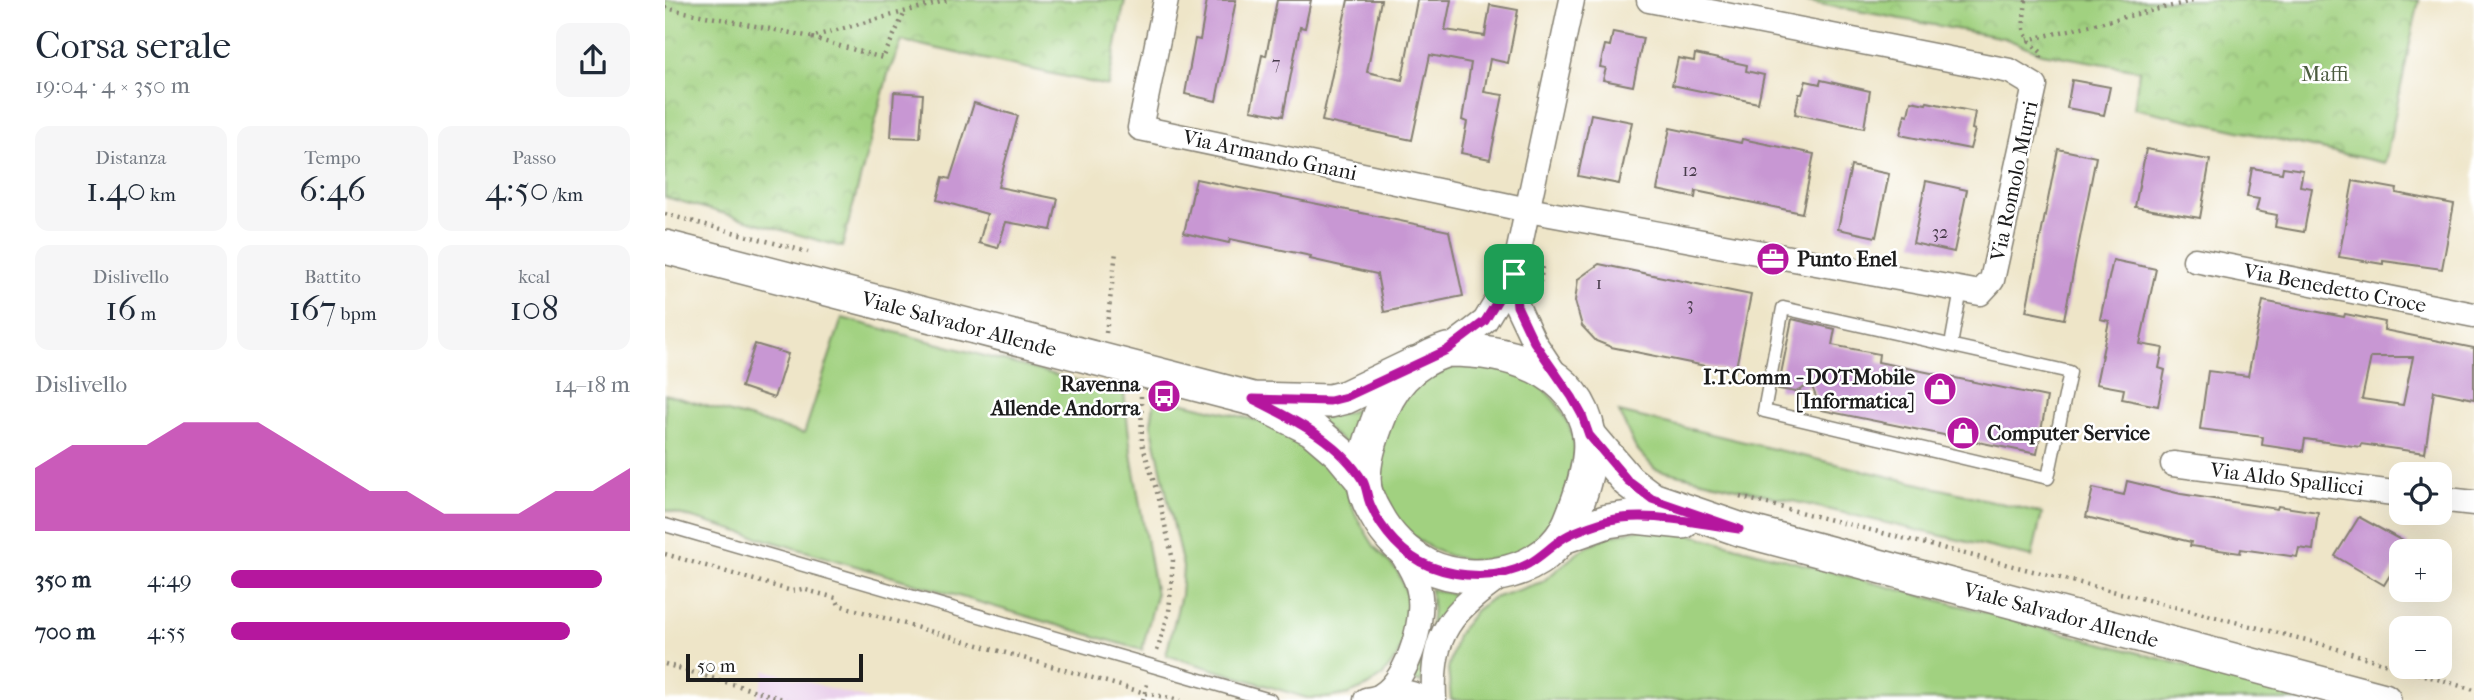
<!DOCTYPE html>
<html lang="it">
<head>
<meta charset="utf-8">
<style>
  :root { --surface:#fff; --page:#f6f6f7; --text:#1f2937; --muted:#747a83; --accent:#b5179e }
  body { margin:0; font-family:"IM FELL French Canon",serif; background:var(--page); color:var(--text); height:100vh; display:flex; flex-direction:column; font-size:26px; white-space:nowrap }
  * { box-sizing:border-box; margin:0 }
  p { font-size:23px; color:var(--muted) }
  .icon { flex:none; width:38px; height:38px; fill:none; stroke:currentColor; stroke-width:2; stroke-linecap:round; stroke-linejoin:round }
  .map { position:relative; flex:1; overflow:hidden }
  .drawer { display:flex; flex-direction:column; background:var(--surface); width:665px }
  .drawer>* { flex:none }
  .fabs { position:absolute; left:1724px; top:462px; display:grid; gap:14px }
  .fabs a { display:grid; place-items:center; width:63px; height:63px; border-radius:14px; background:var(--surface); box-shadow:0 7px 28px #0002; font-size:35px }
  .scale { position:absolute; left:21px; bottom:18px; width:177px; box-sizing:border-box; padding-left:7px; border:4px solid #1c1c1c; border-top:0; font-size:19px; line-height:24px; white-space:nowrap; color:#1c1c1c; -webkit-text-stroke:5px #fff; paint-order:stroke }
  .pin { position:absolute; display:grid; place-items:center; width:60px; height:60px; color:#fff; margin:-30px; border-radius:14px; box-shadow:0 4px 10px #0006 }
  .round { display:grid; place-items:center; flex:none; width:74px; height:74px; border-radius:14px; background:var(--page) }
  .overview { display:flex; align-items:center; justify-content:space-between; height:119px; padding:0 35px }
  h1 { font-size:38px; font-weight:600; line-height:52px }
  .stats { display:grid; grid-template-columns:repeat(3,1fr); gap:10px; height:119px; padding:7px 35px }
  .stats div { display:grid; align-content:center; border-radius:14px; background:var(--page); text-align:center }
  .stats b { font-size:35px; font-weight:600 }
  .stats small { font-size:19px; font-weight:400 }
  .stats p { font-size:19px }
  .chart { height:196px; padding:14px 35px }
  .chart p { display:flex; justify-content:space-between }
  .chart svg { width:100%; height:126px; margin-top:7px; fill:var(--accent); opacity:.7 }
  ul { padding:0 35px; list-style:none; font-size:23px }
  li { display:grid; grid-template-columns:112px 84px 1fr; align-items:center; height:52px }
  li i { height:18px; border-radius:9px; background:var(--accent) }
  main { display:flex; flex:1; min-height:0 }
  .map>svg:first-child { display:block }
  .built { fill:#ead1ec }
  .grass { fill:#a1d180; stroke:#5e764e; stroke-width:2 }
  .park { fill:url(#park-crowns); stroke:#5e764e; stroke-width:2 }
  .building { fill:#c897d3; fill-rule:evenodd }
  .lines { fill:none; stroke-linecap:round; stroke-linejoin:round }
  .service-casing { stroke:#858072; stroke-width:15 }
  .minor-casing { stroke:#858072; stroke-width:27 }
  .secondary-casing { stroke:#858072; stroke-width:36 }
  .path { stroke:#858072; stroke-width:4.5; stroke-dasharray:2 5; stroke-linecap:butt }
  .service { stroke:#fff; stroke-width:12 }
  .minor { stroke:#fff; stroke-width:24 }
  .secondary { stroke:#fff; stroke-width:33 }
  .route-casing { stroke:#fff; stroke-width:14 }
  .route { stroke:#b5179e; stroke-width:9 }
  .labels { text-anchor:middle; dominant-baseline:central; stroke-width:5; stroke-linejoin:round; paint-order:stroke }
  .number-label { font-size:18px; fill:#473b4a }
  .park-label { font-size:21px; fill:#4b5b3f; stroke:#fff }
  .street-label { font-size:21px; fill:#1c1c1c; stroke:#fff }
  .poi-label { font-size:21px; font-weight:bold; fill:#1c1c1c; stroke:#fff; text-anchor:start }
</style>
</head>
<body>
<main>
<section class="drawer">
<div class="overview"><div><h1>Corsa serale</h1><p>19:04 · 4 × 350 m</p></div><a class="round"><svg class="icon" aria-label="share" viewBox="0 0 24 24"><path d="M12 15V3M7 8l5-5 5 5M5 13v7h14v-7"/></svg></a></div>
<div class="stats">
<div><p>Distanza</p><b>1.40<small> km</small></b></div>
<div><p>Tempo</p><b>6:46</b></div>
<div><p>Passo</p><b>4:50<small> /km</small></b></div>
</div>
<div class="stats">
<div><p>Dislivello</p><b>16<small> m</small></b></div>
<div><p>Battito</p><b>167<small> bpm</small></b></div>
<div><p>kcal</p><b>108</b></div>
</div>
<div class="chart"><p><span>Dislivello</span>14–18 m</p>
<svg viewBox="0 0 160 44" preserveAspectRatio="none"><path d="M0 44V22L10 14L20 14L30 14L40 6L50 6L60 6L70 14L80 22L90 30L100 30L110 38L120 38L130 38L140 30L150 30L160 22V44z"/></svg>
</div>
<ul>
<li><b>350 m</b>4:49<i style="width:93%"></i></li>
<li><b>700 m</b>4:55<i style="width:85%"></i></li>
</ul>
</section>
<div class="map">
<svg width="1809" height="700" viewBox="0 0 1809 700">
  <defs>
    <pattern id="park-crowns" width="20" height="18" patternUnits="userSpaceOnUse" patternTransform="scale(1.75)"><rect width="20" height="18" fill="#a1d180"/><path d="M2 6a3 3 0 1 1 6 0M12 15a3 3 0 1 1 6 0" fill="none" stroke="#8ab36e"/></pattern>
  </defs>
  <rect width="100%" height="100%" fill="#fff"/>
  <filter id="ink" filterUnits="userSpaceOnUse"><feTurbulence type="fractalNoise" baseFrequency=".0143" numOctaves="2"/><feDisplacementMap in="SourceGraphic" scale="14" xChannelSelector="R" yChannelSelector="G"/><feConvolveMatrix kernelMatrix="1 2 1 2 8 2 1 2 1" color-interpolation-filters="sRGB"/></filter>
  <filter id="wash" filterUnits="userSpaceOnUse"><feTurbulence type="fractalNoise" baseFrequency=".00686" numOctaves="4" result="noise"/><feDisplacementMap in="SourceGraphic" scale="28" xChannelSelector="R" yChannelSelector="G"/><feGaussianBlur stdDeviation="1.57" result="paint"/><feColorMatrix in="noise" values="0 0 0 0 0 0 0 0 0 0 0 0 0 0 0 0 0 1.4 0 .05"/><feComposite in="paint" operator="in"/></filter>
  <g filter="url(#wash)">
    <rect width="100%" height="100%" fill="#eee5c8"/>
    <path class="built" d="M 101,670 L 206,700 L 91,700 Z"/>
    <g class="grass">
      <path d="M 177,318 L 459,393 L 467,460 L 491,595 L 477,650 L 0,510 L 0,394 L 139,434 Z"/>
      <circle cx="813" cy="462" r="98"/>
      <path d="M 490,396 L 620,427 L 643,437 L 679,482 L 691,516 L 709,546 L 733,572 L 744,600 L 743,630 L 732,657 L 718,675 L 701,687 L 684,694 L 662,698 L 642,698 L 501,655 L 516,595 L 518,567 L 486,424 Z"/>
      <path d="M 710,401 L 693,454 L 647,417 C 671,418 688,412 710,401 Z"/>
      <path d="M 954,412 L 1377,513 L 1367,557 L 990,469 L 970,447 Z"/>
      <path d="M 976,529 L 1024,534 L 1651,700 L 786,700 L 783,669 L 792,635 L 811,610 L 826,599 L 877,582 L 916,550 L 943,536 Z"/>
      <path d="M 765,589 L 791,595 C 768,622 762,649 756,683 L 748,680 C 760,650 773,621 765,589 Z"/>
    </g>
    <g class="park">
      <path d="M 0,0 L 460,0 L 443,86 L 237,41 L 223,74 L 177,247 L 0,197 Z"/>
      <path d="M 1133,0 L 1754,0 L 1720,163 L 1469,108 L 1474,70 L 1377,53 L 1339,38 Z"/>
    </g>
    <g id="blocks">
      <g class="building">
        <path d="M 542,0 L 571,0 L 551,101 L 520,94 L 530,39 L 535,40 Z"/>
        <path d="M 612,0 L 646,0 L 640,28 L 635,27 L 618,116 L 586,110 L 597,55 L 601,56 Z"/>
        <path d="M 683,0 L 716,0 L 702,72 L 737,80 L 752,0 L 786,0 L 780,30 L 820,36 L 825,5 L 853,10 L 843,63 L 825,59 L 819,92 L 838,95 L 825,159 L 796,153 L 802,122 L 797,120 L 806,63 L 765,55 L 747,140 L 657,121 Z"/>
        <path d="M 948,32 L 978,38 L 968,86 L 938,80 L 941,68 L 935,67 L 940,45 L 945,46 Z"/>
        <path d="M 1030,54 L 1082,65 L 1081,71 L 1099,75 L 1093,103 L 1007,85 L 1013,58 L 1029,61 Z"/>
        <path d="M 1156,80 L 1205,91 L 1199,128 L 1130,114 L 1134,94 L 1137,94 L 1141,81 L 1155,84 Z"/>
        <path d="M 1407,80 L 1445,87 L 1439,115 L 1402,108 Z"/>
        <path d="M 229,92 L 258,94 L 255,138 L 226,137 Z"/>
        <path d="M 1246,101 L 1261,104 L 1262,102 L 1310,112 L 1307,129 L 1310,130 L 1305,149 L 1235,135 L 1240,114 L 1243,115 Z"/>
        <path d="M 309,103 L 353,116 L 333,187 L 393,199 L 386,230 L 341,222 L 333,248 L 314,243 L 322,214 L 272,200 L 278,177 L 285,179 Z"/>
        <path d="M 926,114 L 967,122 L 954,184 L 913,176 Z"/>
        <path d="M 1005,128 L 1076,143 L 1077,139 L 1149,154 L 1137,213 L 1031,191 L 1030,198 L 992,190 Z"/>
        <path d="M 1393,149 L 1431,157 L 1399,319 L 1361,311 Z"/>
        <path d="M 1481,149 L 1545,160 L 1535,218 L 1470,207 Z"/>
        <path d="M 1186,166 L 1224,174 L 1211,237 L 1173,229 Z"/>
        <path d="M 1618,167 L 1638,170 L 1635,186 L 1647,188 L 1639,232 L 1610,227 L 1612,215 L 1591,211 L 1594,199 L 1582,197 L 1587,168 L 1617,173 Z"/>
        <path d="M 531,179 L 784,231 L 798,296 L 719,312 L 712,274 L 645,259 L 646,256 L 565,239 L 564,243 L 519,233 Z"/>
        <path d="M 1261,181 L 1302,190 L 1289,252 L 1248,243 Z"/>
        <path d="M 1688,181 L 1732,189 L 1731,193 L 1789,204 L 1777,269 L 1718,261 L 1718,264 L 1674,257 Z"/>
        <path d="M 1448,260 L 1491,269 L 1475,344 L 1498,348 L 1494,368 L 1500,370 L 1493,406 L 1457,399 L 1459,389 L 1431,384 L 1444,321 L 1435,319 Z"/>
        <path d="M 934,264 L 1086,295 L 1070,372 L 946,347 L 931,341 L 917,326 L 910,301 L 913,279 Z"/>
        <path d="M 1598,301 L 1679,317 L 1680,314 L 1720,322 L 1719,330 L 1809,348 L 1809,399 L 1769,391 L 1760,453 L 1696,444 L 1695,447 L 1640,439 L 1638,451 L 1597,445 L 1598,437 L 1535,429 L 1543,371 L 1583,376 ZM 1706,357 L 1748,357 L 1738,405 L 1697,399 Z"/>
        <path d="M 1127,319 L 1170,329 L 1167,345 L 1214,354 L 1213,362 L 1382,397 L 1372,454 L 1156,410 L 1146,384 L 1131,392 L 1113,389 Z"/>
        <path d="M 90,344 L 123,354 L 109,398 L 76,387 Z"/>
        <path d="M 1462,481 L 1516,494 L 1612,509 L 1613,506 L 1653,512 L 1648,550 L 1634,548 L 1632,557 L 1576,549 L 1575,553 L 1525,546 L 1526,542 L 1421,517 L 1428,488 L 1459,495 Z"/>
        <path d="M 1694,517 L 1743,544 L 1739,551 L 1736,551 L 1736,557 L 1719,585 L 1670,556 Z"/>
      </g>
    </g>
  </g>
  <g filter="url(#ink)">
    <use href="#blocks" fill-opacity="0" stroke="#858072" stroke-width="2"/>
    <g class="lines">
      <defs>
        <g id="service">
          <path d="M 1118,308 L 1405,372 L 1383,478 L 1099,411 Z"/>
          <path d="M 1286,345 L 1296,290"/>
          <path d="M 0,525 L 605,700"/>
        </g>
        <g id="minor">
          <path d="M 501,0 L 475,128 L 863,210 L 1315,293 L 1327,280 L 1370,86 L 1345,71 L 984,0"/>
          <path d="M 1530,260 L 1809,315"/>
          <path d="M 849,273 L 852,306 L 869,342 L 892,377"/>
          <path d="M 782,350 L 820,321 L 849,273 L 907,0"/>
          <path d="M 1508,464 L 1736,494"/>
          <path d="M 1774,499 L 1809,503"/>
          <path d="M 712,698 C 728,689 745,691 761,700"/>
          <path d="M 701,700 C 706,699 713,698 717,695 C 744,678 762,616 753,586 C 749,572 740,559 733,547"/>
          <path d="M 769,700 C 766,631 786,612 839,574"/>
        </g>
        <g id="secondary">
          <path d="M 0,247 L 588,399 L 665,401 L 681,397 L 750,364"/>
          <path d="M 782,350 C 840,350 912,366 924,434 C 928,460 915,498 905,522 C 883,574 811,588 763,566 C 741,555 722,536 711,515 C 705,505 699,491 699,480 C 699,460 705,442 712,423 C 725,385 744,363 782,350 Z"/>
          <path d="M 597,404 L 647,429 L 675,453 L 699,482"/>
          <path d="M 924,435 L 963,481 L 987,499 L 1074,529 L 1719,700"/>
          <path d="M 898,537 L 943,521 L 970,517 L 1018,522"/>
        </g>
      </defs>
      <use href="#service" class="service-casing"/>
      <use href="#minor" class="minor-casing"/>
      <use href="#secondary" class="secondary-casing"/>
      <g class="path">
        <path d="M 1361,0 C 1358,29 1354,33 1377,53 L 1375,61"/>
        <path d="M 0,8 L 146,37 L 283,0"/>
        <path d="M 147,38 L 218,58 L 240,12"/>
        <path d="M 1362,40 L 1532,0"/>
        <path d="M 0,214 L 143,252"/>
        <path d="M 874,263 L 878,264 L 875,282"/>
        <path d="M 441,333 L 451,252"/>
        <path d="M 476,396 L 477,443 L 494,499 L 508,560 L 504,612 L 492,651"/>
        <path d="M 1075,497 L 1649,642 L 1809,690"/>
        <path d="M 0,554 L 127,591 L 137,589 L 171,598 L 174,605 L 480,693 L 515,700"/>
        <path d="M 0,664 L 121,700"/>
        <path d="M 478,700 L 483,680"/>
      </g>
      <use href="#service" class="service"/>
      <use href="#minor" class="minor"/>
      <use href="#secondary" class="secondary"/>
    </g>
  </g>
  <g class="lines" filter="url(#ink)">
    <defs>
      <path id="route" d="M 849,274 L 852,306 L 869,342 L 907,397 L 917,415 L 924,435 L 963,481 L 987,499 L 1074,529 C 1034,524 980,510 941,521 C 928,525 908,531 897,539 C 885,547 876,557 863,564 C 834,580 795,578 764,566 C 739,556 717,531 706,506 C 702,498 702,488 698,481 C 673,440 629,420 588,399 L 665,401 L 681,397 L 782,350 L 820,321 Z"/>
    </defs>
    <use href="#route" class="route-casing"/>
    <use href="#route" class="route"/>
  </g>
  <defs>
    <symbol id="office-disc" viewBox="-11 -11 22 22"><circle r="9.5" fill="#b5179e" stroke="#fff"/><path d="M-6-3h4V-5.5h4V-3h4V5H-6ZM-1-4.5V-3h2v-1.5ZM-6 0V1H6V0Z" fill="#fff"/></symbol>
    <symbol id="shop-disc" viewBox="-11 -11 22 22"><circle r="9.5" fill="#b5179e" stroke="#fff"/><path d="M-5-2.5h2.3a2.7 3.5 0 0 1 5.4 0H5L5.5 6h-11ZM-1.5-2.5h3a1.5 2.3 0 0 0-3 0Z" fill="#fff"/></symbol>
    <symbol id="bus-disc" viewBox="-11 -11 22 22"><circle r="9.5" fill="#b5179e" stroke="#fff"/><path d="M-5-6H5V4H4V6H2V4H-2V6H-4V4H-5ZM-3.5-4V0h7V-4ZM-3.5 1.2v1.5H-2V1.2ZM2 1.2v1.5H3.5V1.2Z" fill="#fff"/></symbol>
  </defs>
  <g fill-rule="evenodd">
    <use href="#office-disc" x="1089" y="240" width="38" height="38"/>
    <use href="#shop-disc" x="1256" y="370" width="38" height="38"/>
    <use href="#bus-disc" x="480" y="377" width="38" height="38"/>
    <use href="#shop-disc" x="1279" y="414" width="38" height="38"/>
  </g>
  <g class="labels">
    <g class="number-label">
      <text x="611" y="63">7</text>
      <text x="1025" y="170">12</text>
      <text x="1275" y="232">32</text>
      <text x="934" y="283">1</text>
      <text x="1025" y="304">3</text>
    </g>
    <g class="park-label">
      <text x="1660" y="74">Maffi</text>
    </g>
    <g class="street-label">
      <text transform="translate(605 155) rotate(12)">Via Armando Gnani</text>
      <text transform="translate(1349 181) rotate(-78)">Via Romolo Murri</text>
      <text transform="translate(1670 288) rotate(11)">Via Benedetto Croce</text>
      <text transform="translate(294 324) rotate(15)">Viale Salvador Allende</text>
      <text transform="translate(1622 479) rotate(7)">Via Aldo Spallicci</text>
      <text transform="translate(1396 615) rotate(15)">Viale Salvador Allende</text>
    </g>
    <g class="poi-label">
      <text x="1132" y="259">Punto Enel</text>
      <text x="1250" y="377" text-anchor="end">I.T.Comm - DOTMobile<tspan x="1250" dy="24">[Informatica]</tspan></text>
      <text x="475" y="384" text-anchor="end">Ravenna<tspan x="475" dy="24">Allende Andorra</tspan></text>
      <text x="1322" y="433">Computer Service</text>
    </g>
  </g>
</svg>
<div class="fabs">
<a><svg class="icon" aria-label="locate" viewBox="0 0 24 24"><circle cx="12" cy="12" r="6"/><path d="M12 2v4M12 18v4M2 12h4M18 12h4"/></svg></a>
<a>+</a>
<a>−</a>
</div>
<div class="scale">50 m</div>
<div class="pin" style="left:849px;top:274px;background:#1e9e55"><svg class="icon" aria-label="arrive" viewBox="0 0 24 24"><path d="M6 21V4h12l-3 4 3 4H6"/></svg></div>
</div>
</main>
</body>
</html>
